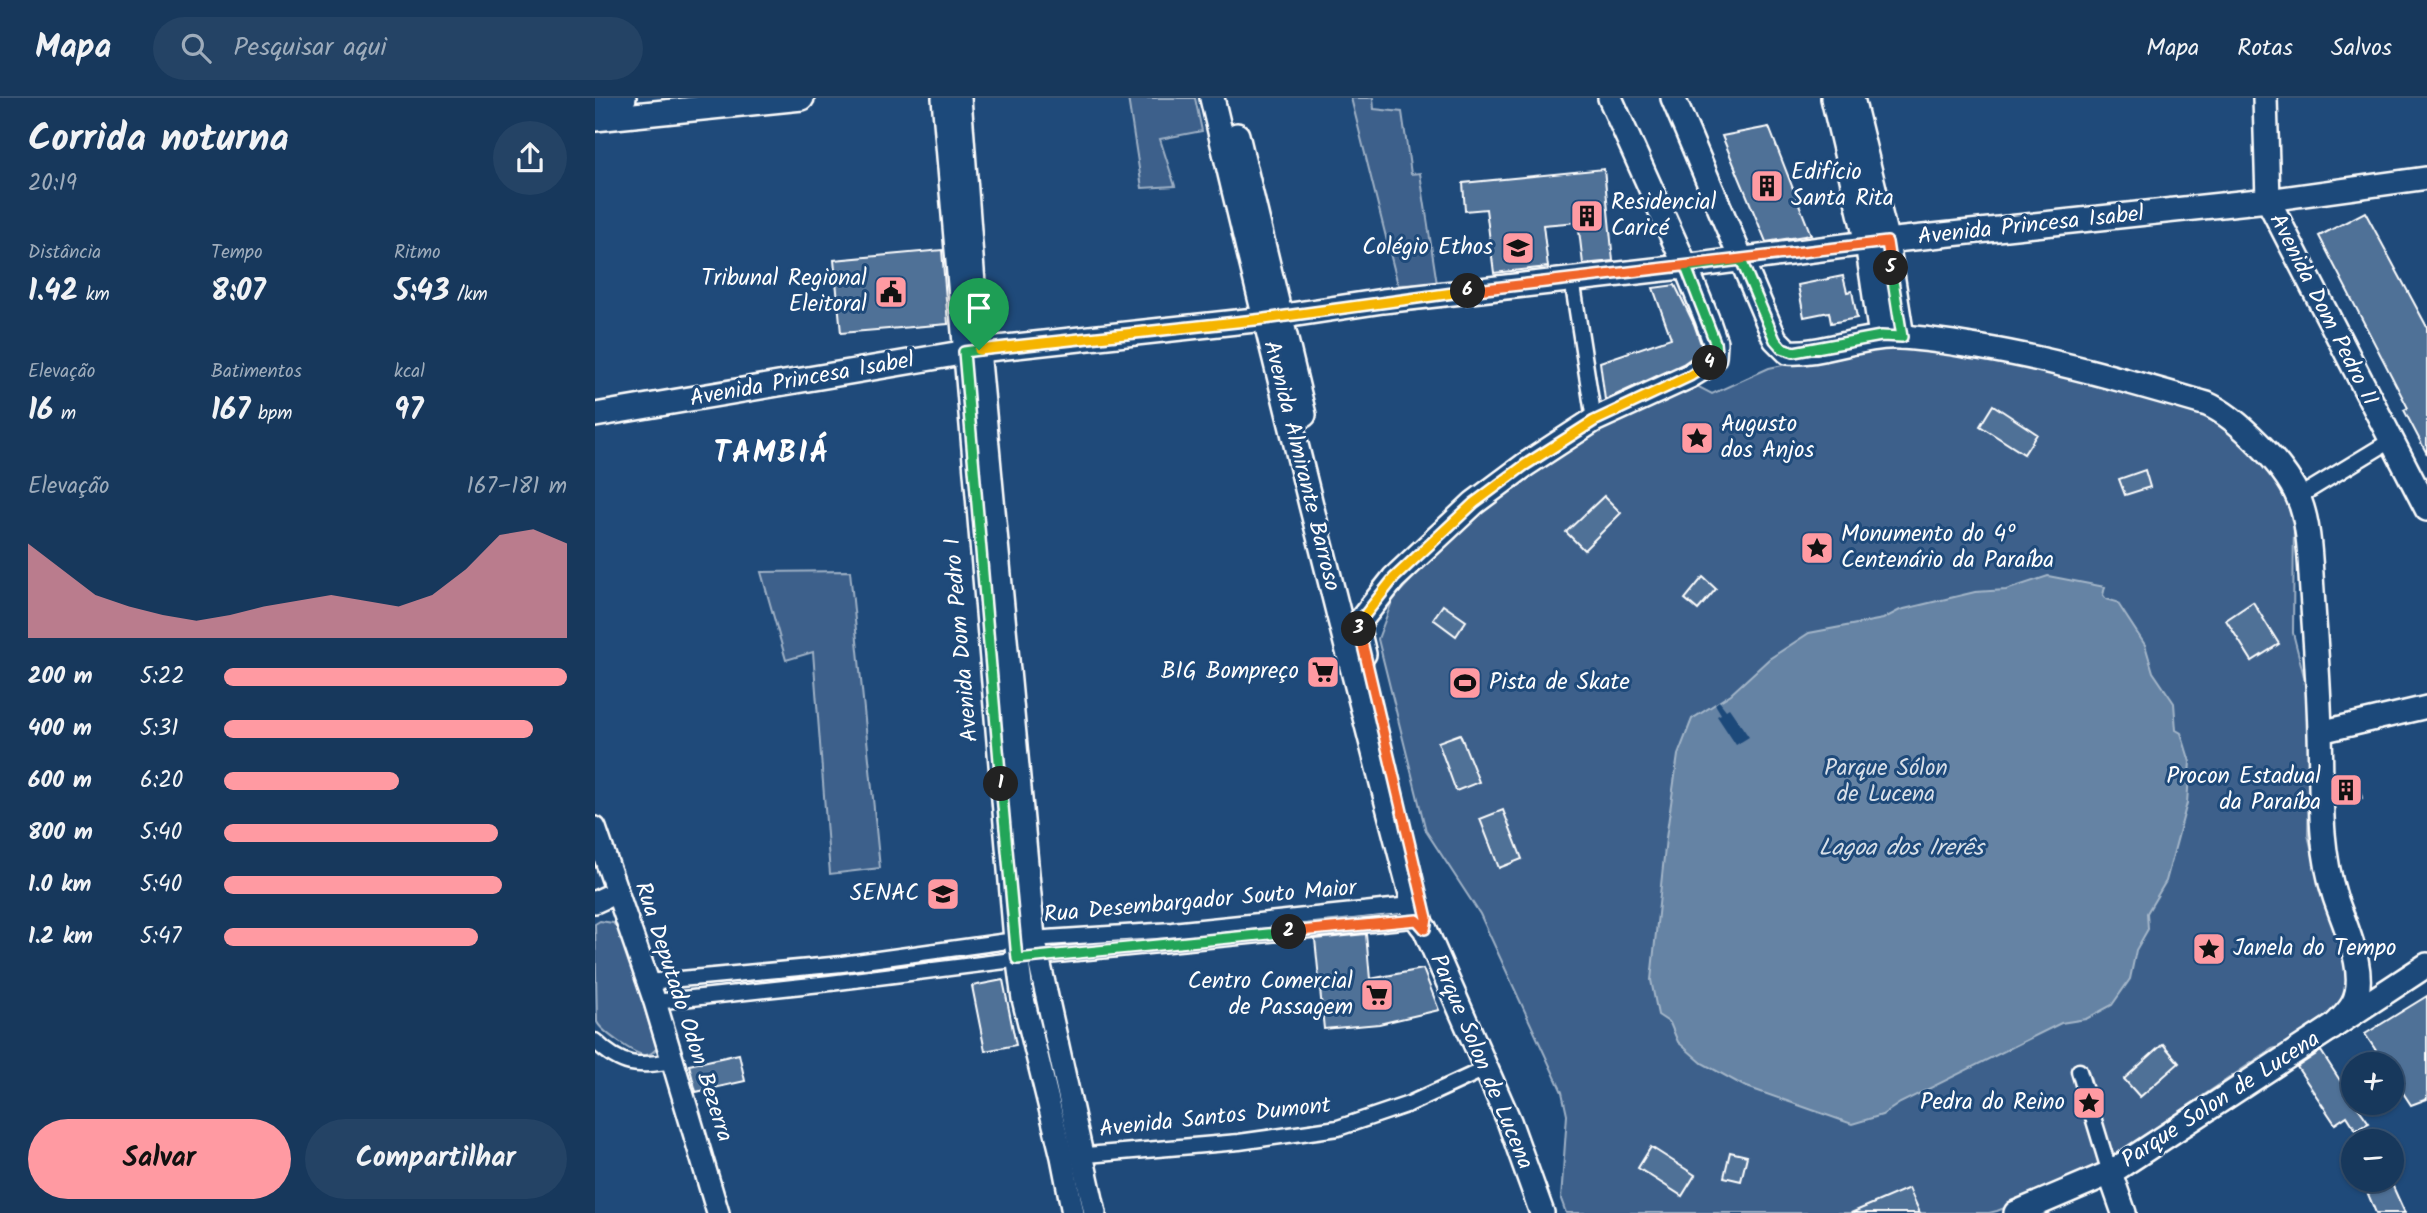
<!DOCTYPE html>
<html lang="pt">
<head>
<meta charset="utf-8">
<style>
  :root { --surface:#17385c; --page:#244365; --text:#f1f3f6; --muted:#9eacbb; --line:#365272; --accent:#ff9aa2 }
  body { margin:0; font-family:Kalam,sans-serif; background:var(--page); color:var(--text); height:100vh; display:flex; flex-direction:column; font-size:26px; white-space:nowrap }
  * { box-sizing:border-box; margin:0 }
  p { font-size:23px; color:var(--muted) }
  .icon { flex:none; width:38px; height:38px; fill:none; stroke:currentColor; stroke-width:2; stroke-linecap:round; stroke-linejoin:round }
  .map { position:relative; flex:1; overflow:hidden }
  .sheet { display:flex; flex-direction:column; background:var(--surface); width:595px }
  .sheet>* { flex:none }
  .tools { position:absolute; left:1746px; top:954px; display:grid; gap:14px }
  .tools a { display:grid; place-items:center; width:63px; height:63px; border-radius:50%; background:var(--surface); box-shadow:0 2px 5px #0004,0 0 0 2px var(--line); font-size:35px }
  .pin { position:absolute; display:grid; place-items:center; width:60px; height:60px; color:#fff; margin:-72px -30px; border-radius:50% 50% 50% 0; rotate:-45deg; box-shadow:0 0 7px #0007 }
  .pin .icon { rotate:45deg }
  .km { position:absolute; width:35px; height:35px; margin:-18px; border-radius:50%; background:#222; color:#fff; font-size:19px; line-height:35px; text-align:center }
  .round { display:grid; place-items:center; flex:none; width:74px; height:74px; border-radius:37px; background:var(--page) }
  .headline { display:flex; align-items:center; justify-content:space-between; height:119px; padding:0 28px }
  h1 { font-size:38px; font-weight:600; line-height:52px }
  .stats { display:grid; grid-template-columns:repeat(3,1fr); gap:10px; height:119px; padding:7px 28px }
  .stats div { display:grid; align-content:center }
  .stats b { font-size:30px; font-weight:600 }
  .stats small { font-size:19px; font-weight:400 }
  .stats p { font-size:19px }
  .chart { height:196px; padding:14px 28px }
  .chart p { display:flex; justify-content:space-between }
  .chart svg { width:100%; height:126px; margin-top:7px; fill:var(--accent); opacity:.7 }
  .primary-button { display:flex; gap:14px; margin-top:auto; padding:14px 28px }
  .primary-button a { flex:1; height:80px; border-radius:42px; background:var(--accent); color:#111; font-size:28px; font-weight:600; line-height:80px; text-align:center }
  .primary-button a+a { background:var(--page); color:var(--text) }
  ul { padding:0 28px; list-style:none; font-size:23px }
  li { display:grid; grid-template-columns:112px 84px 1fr; align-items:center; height:52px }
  li i { height:18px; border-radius:9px; background:var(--accent) }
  header { display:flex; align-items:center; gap:42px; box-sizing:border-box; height:98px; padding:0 35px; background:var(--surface); border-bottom:2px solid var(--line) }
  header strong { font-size:33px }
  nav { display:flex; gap:38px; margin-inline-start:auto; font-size:24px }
  .search { width:490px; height:63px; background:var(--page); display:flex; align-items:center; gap:18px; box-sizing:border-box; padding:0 24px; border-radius:38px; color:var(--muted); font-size:26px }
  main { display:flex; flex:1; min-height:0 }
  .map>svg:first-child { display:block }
  .green { fill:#3c618b; stroke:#9eb0c5; stroke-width:2 }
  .water { fill:#6583a4; stroke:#a3b5c8; stroke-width:2 }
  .pier { fill:#1f4a7a }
  .building { fill:#507197; stroke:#fff; stroke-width:2 }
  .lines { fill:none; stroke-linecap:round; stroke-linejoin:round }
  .street-casing { stroke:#fff; stroke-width:19 }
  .secondary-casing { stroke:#fff; stroke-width:26 }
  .primary-casing { stroke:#fff; stroke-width:28 }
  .street { stroke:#1f4a7a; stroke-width:14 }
  .secondary { stroke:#1f4a7a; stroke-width:21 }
  .primary { stroke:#1f4a7a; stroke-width:23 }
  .split-1-casing { stroke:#fff; stroke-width:14 }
  .split-2-casing { stroke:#fff; stroke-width:14 }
  .split-3-casing { stroke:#fff; stroke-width:14 }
  .split-4-casing { stroke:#fff; stroke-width:14 }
  .split-5-casing { stroke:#fff; stroke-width:14 }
  .split-6-casing { stroke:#fff; stroke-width:14 }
  .split-7-casing { stroke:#fff; stroke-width:14 }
  .split-1 { stroke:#22a559; stroke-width:9 }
  .split-2 { stroke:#22a559; stroke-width:9 }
  .split-3 { stroke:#f0652b; stroke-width:9 }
  .split-4 { stroke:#f5b400; stroke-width:9 }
  .split-5 { stroke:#22a559; stroke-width:9 }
  .split-6 { stroke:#f0652b; stroke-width:9 }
  .split-7 { stroke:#f5b400; stroke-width:9 }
  .labels { text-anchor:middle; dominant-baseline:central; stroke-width:6; stroke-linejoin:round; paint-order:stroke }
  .poi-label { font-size:23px; fill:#fff; stroke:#1f4a7a; text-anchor:end }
  .street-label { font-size:23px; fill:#fff; stroke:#1f4a7a }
  .park-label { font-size:23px; fill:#d8dfe8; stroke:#1f4a7a }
  .water-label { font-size:24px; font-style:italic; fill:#d8e0e8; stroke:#1f4a7a }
  .district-label { font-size:30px; font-weight:bold; letter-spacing:2px; fill:#fff; stroke:#1f4a7a }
</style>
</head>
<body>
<header>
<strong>Mapa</strong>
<div class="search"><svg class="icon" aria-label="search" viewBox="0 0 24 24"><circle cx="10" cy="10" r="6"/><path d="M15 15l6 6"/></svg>Pesquisar aqui</div>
<nav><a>Mapa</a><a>Rotas</a><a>Salvos</a></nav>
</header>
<main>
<section class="sheet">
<div class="headline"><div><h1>Corrida noturna</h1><p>20:19</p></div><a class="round"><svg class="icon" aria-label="share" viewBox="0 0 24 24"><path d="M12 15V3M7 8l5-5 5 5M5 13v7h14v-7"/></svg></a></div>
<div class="stats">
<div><p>Distância</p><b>1.42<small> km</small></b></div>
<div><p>Tempo</p><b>8:07</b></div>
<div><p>Ritmo</p><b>5:43<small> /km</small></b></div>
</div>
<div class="stats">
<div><p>Elevação</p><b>16<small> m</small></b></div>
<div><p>Batimentos</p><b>167<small> bpm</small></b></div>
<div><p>kcal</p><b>97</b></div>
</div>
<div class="chart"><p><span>Elevação</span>167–181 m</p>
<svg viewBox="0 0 160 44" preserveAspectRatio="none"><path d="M0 44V11L10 20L20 29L30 33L40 36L50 38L60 36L70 33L80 31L90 29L100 31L110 33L120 29L130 20L140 8L150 6L160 11V44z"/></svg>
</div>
<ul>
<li><b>200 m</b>5:22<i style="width:100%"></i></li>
<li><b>400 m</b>5:31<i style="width:90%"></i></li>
<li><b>600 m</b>6:20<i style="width:51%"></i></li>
<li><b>800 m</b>5:40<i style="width:80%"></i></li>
<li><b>1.0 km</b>5:40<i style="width:81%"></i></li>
<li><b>1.2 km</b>5:47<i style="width:74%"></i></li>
</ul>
<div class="primary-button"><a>Salvar</a><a>Compartilhar</a></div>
</section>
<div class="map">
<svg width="1832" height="1115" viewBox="0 0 1832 1115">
  <rect width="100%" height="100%" fill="#1f4a7a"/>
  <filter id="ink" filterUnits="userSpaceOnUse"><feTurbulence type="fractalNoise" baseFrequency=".0143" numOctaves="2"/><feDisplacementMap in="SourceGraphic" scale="14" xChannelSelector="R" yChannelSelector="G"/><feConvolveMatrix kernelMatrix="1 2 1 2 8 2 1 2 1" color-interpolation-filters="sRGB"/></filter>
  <g filter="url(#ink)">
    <g class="green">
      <path d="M 533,0 L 600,0 L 607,33 L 565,41 L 580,88 L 547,90 Z"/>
      <path d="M 756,0 L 778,0 L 779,11 L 807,14 L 816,76 L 825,75 L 842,186 L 803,187 Z"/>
      <path d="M 1301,243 L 1364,249 L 1630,317 L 1684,380 L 1699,414 L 1698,535 L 1716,606 L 1713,737 L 1728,799 L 1752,865 L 1751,892 L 1737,919 L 1690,947 L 1677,951 L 1491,1077 L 1402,1113 L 1394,1115 L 971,1115 L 966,1101 L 972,1017 L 967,994 L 885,816 L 831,733 L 783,541 L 798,501 L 882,413 L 950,363 L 1023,321 L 1102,288 L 1117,296 L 1174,270 Z"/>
      <path d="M 255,473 L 285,770 L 235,776 L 218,554 L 191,562 L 166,474 Z"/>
      <path d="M 5,823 L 18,825 L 26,835 L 61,947 L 61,951 C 58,954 56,957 51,957 C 41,958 6,933 2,924 L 0,826 Z"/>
    </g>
    <path class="water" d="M 1453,478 L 1510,489 L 1508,497 L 1511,501 L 1522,504 L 1550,547 L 1558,574 L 1579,605 L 1581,632 L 1586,635 L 1595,664 L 1592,705 L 1571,783 L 1552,815 L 1553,831 L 1541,852 L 1535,881 L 1517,907 L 1491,921 L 1466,925 L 1305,1005 L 1287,1017 L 1257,1026 L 1149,988 L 1107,965 L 1083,944 L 1075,925 L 1063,917 L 1056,882 L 1071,740 L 1083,657 L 1097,621 L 1136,596 L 1174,561 L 1214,535 L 1288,521 L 1305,512 L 1380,494 L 1411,492 Z"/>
    <path class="pier" d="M 1124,603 L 1131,612 L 1134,610 L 1154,639 L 1141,647 L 1122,618 L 1126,616 L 1120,606 Z"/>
    <g class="building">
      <path d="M 1174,29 L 1216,137 L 1171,144 L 1127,38 Z"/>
      <path d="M 1009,71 L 1018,163 L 988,166 L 983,124 L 948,127 L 953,169 L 899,175 L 891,111 L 870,113 L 868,85 Z"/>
      <path d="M 1770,114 L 1832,229 L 1832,356 L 1809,312 L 1813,310 L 1724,138 Z"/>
      <path d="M 347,152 L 353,226 L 246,235 L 239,162 Z"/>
      <path d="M 1248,178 L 1252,194 L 1257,193 L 1262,220 L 1236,225 L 1234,214 L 1209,219 L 1203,187 Z"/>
      <path d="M 1080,187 L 1099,226 L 1106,246 L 1105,254 L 1088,266 L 1010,302 L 1005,264 L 1076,240 L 1058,190 Z"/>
      <path d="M 1398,307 L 1442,336 L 1429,356 L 1385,328 Z"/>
      <path d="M 1550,372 L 1555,389 L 1530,397 L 1524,381 Z"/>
      <path d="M 1009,398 L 1026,415 L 989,452 L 971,434 Z"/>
      <path d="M 1108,479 L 1121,491 L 1103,512 L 1090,501 Z"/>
      <path d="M 1658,504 L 1684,546 L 1657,563 L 1631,522 Z"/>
      <path d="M 848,507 L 871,523 L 861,538 L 838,521 Z"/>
      <path d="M 865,636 L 884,684 L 861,693 L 843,644 Z"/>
      <path d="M 1762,677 L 1767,700 L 1740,706 L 1740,682 Z"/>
      <path d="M 908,712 L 927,761 L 904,770 L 885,721 Z"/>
      <path d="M 771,836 L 775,881 L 828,871 L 844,912 L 784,926 L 729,931 L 720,841 Z"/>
      <path d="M 408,882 L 421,947 L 390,953 L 377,888 Z"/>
      <path d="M 1832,898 L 1832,1001 L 1816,1007 L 1797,978 L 1797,966 L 1790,966 L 1770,936 Z"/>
      <path d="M 1568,946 L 1584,965 L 1545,999 L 1529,981 Z"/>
      <path d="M 1726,953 L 1759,1004 L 1774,1025 L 1761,1032 L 1752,1018 L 1740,1026 L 1702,969 Z"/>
      <path d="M 144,956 L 150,983 L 101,994 L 94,967 Z"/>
      <path d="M 1056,1049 L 1100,1077 L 1087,1098 L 1043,1070 Z"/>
      <path d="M 1135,1054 L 1152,1058 L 1146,1083 L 1129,1079 Z"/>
      <path d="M 1767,1082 L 1795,1082 L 1810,1115 L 1781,1115 Z"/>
      <path d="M 1314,1090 L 1325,1115 L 1256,1115 Z"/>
    </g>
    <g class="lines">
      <defs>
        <g id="street">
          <path d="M 977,181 L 999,322"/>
          <path d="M 1703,399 L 1795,343"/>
          <path d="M 53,884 L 247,866 L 420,842 L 577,832 L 825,806"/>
          <path d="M 60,904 L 235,885 L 442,859 L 827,821"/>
          <path d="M 0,943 C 27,969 42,969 77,963"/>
          <path d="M 1484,973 L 1515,1075"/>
          <path d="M 480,1058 L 644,1044 L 743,1030 L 814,1006 L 892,970"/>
        </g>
        <g id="secondary">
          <path d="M 348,0 L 420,842 L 428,901 L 467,1059 L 478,1115"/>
          <path d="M 365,0 L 384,252 L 439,840 L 500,1115"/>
          <path d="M 1673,102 L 1832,80"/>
          <path d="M 1725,634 L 1832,609"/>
          <path d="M 0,730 L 60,904 L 123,1115"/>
          <path d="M 0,804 L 22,794"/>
        </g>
        <g id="primary">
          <path d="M 617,0 C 680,266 746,531 816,796 C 816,810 820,820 830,831 L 914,1023 L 947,1115"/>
          <path d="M 1078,0 L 1180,241 L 1193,254 C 1225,257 1268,237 1304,239 C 1331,240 1357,245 1383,249 C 1461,262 1536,284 1612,306 C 1642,319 1690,368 1703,399 C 1715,425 1715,465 1717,493 C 1720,541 1724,588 1725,636 C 1727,690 1723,747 1740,799 C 1750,829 1774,876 1758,906 C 1753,915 1744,923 1737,930"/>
          <path d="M 1238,0 L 1272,145 L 1286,238"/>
          <path d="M 1257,0 L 1292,144 L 1307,239"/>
          <path d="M 1670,0 L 1673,102 L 1832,411"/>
          <path d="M 0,3 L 29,0"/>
          <path d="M 0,21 L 207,0"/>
          <path d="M 642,37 L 709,317"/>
          <path d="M 0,317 L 384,252 L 669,221 L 788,203 L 1104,167 L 1272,145 L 1673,102"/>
          <path d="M 769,556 L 762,527 L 799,480 L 879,405 L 930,367 L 999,322 L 1095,278 L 1113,267 L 1119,259 L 1120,244 L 1112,221 L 1091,169 L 1015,0"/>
          <path d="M 1515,1075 L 1529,1115"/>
          <path d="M 1421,1115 L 1515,1075 L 1832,867"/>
        </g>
      </defs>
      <use href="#street" class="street-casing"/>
      <use href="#secondary" class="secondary-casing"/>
      <use href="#primary" class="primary-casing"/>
      <use href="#street" class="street"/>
      <use href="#secondary" class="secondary"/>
      <use href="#primary" class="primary"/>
    </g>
  </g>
  <g class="lines" filter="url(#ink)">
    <defs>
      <path id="split-1" d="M 384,252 L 369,254 L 406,686"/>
      <path id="split-2" d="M 406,686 L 422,861 L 694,834"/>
      <path id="split-3" d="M 694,834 L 822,822 L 830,831 L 832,820 L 764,531"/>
      <path id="split-4" d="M 764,531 L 762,527 L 799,480 L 879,405 L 930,367 L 999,323 L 1095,278 L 1115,265"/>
      <path id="split-5" d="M 1115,265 L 1121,254 L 1120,244 L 1091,169 L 1146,162 L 1180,242 L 1187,250 L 1199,254 L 1286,238 L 1307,239 L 1296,170"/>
      <path id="split-6" d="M 873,193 L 1292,144 L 1296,170"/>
      <path id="split-7" d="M 384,252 L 669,221 L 873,193"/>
    </defs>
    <use href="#split-1" class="split-1-casing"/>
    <use href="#split-2" class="split-2-casing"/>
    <use href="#split-3" class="split-3-casing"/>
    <use href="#split-4" class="split-4-casing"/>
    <use href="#split-5" class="split-5-casing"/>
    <use href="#split-6" class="split-6-casing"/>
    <use href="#split-7" class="split-7-casing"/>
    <use href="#split-1" class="split-1"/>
    <use href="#split-2" class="split-2"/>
    <use href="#split-3" class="split-3"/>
    <use href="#split-4" class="split-4"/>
    <use href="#split-5" class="split-5"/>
    <use href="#split-6" class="split-6"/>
    <use href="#split-7" class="split-7"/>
  </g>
  <defs>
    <symbol id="building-square" viewBox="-11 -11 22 22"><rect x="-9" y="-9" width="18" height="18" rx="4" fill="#ff9aa2" stroke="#1f4a7a"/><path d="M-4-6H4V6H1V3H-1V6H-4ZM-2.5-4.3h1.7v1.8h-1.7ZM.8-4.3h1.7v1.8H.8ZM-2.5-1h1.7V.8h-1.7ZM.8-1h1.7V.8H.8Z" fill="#111"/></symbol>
    <symbol id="school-square" viewBox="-11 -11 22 22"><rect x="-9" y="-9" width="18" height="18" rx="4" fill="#ff9aa2" stroke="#1f4a7a"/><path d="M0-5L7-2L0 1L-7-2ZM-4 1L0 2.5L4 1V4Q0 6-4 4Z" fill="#111"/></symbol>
    <symbol id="civic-square" viewBox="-11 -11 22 22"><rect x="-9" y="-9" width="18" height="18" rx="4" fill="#ff9aa2" stroke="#1f4a7a"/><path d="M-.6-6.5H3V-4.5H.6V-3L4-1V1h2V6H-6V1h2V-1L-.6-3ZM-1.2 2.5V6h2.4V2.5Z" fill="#111"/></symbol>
    <symbol id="sight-square" viewBox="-11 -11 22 22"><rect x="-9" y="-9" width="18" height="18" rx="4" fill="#ff9aa2" stroke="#1f4a7a"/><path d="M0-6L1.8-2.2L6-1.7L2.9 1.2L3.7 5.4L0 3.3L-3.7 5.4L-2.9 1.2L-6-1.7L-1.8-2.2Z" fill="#111"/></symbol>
    <symbol id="supermarket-square" viewBox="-11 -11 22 22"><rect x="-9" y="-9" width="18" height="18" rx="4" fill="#ff9aa2" stroke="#1f4a7a"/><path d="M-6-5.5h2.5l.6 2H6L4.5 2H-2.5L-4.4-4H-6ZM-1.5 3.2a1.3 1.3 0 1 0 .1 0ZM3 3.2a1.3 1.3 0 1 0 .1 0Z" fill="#111"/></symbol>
    <symbol id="stadium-square" viewBox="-11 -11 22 22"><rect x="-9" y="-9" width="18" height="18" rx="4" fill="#ff9aa2" stroke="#1f4a7a"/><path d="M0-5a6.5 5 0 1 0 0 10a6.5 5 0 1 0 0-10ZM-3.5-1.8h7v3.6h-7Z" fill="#111"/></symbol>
    <symbol id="university-square" viewBox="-11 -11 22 22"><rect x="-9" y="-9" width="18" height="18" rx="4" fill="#ff9aa2" stroke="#1f4a7a"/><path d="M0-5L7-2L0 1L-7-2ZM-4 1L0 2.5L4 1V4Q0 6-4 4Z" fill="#111"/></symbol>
  </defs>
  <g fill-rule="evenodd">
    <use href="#building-square" x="1153" y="69" width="38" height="38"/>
    <use href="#building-square" x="973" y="99" width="38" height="38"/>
    <use href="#school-square" x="904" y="131" width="38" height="38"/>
    <use href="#civic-square" x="277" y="175" width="38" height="38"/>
    <use href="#sight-square" x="1083" y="321" width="38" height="38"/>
    <use href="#sight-square" x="1203" y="431" width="38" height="38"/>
    <use href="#supermarket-square" x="709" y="555" width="38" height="38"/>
    <use href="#stadium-square" x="851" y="566" width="38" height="38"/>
    <use href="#building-square" x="1732" y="673" width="38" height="38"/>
    <use href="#university-square" x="329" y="777" width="38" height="38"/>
    <use href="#sight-square" x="1595" y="832" width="38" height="38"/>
    <use href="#supermarket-square" x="763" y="878" width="38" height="38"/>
    <use href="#sight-square" x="1475" y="986" width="38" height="38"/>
  </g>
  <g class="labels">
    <g class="poi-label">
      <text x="1196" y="75" text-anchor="start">Edifício<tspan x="1196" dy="26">Santa Rita</tspan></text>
      <text x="1016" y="105" text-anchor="start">Residencial<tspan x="1016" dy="26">Caricé</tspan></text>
      <text x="898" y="150">Colégio Ethos</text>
      <text x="272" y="181">Tribunal Regional<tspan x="272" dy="26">Eleitoral</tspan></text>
      <text x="1126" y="327" text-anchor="start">Augusto<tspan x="1126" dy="26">dos Anjos</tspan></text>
      <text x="1246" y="437" text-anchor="start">Monumento do 4º<tspan x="1246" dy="26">Centenário da Paraíba</tspan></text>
      <text x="704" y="574">BIG Bompreço</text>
      <text x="894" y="585" text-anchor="start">Pista de Skate</text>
      <text x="1726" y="679">Procon Estadual<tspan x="1726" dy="26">da Paraíba</tspan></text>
      <text x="324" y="796">SENAC</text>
      <text x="1638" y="851" text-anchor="start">Janela do Tempo</text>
      <text x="758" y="884">Centro Comercial<tspan x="758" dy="26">de Passagem</tspan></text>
      <text x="1470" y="1005">Pedra do Reino</text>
    </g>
    <g class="street-label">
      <text transform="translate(1436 128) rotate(-6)">Avenida Princesa Isabel</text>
      <text transform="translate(1728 212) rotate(63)">Avenida Dom Pedro II</text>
      <text transform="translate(207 282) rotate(-10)">Avenida Princesa Isabel</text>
      <text transform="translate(706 368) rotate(76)">Avenida Almirante Barroso</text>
      <text transform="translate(367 542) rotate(-95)">Avenida Dom Pedro I</text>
      <text transform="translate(605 804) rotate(-5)">Rua Desembargador Souto Maior</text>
      <text transform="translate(88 914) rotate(72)">Rua Deputado Odon Bezerra</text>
      <text transform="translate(886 964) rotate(67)">Parque Solon de Lucena</text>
      <text transform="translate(1626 1002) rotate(-33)">Parque Solon de Lucena</text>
      <text transform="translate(620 1020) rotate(-6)">Avenida Santos Dumont</text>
    </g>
    <g class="park-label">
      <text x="1291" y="671">Parque Sólon<tspan x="1291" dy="26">de Lucena</tspan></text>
    </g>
    <g class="water-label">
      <text x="1306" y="750">Lagoa dos Irerês</text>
    </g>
    <g class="district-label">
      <text x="177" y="356">TAMBIÁ</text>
    </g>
  </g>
</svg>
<div class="tools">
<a>+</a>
<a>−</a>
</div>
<div class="pin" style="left:384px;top:252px;background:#1e9e55"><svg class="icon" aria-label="arrive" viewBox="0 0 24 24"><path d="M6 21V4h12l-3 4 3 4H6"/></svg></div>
<b class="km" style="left:406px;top:686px">1</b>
<b class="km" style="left:694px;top:834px">2</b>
<b class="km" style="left:764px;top:531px">3</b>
<b class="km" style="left:1115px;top:265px">4</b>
<b class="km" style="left:1296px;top:170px">5</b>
<b class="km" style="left:873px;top:193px">6</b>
</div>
</main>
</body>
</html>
